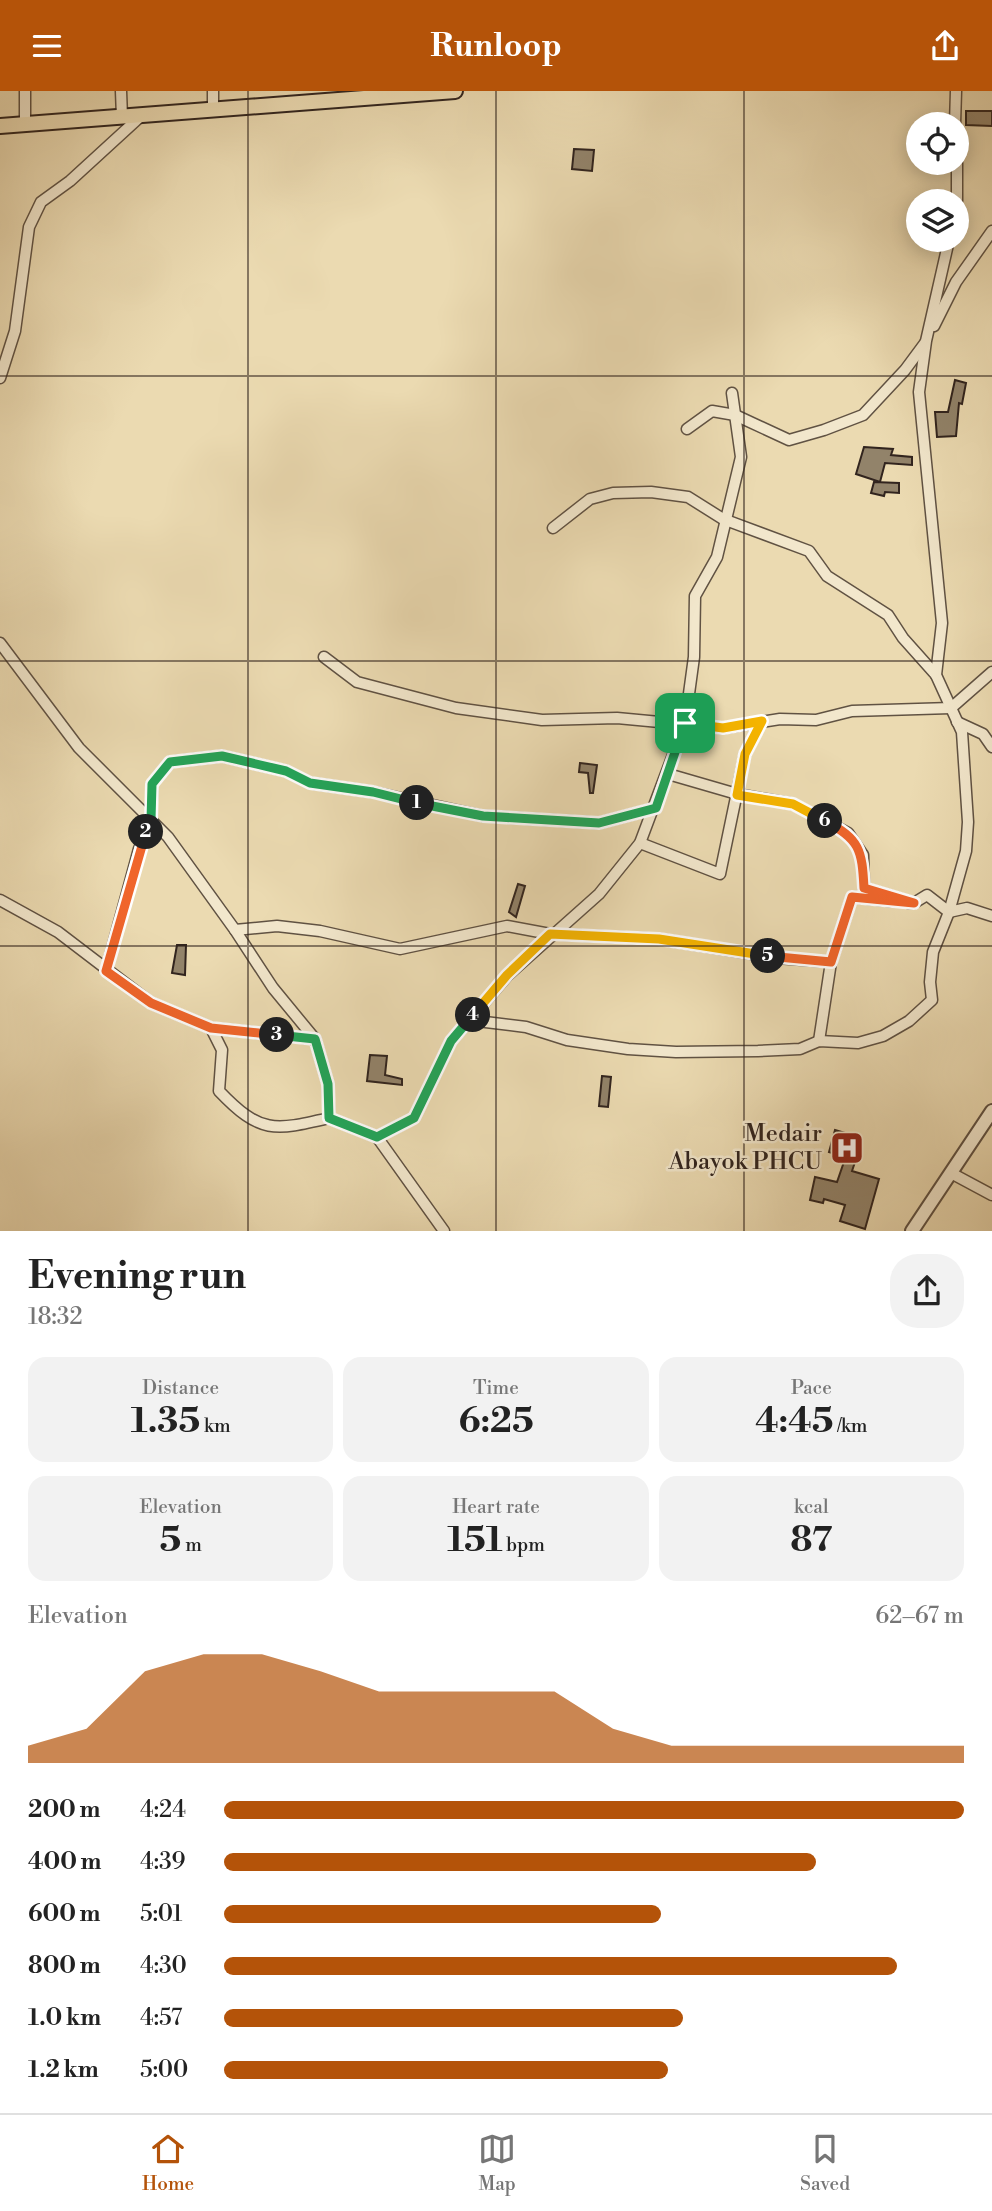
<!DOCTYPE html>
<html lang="en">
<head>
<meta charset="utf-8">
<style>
  :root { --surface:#fff; --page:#f2f2f2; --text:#222; --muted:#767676; --line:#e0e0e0; --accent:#b45309 }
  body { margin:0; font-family:"Libre Bodoni",serif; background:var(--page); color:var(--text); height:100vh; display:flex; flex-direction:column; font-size:26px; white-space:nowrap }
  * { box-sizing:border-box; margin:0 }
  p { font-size:23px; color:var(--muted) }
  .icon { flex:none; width:38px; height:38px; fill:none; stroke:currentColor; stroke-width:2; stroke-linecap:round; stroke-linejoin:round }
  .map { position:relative; height:1140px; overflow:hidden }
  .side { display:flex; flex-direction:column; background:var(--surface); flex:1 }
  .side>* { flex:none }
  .tools { position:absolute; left:906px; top:21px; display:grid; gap:14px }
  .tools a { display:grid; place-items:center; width:63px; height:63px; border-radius:50%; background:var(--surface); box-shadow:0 4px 18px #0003; font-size:35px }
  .pin { position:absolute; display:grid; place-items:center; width:60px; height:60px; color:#fff; margin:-30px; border-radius:14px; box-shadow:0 4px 10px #0006 }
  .km { position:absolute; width:35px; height:35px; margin:-18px; border-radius:50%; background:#222; color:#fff; font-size:19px; line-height:35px; text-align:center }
  .round { display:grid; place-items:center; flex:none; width:74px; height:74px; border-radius:28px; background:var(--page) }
  .head { display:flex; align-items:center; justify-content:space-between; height:119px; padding:0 28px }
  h1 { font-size:38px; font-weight:700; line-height:52px }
  .figures { display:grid; grid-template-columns:repeat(3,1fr); gap:10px; height:119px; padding:7px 28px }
  .figures div { display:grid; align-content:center; border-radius:18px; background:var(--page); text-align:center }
  .figures b { font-size:35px; font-weight:700 }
  .figures small { font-size:19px; font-weight:400 }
  .figures p { font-size:19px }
  .chart { height:196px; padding:14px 28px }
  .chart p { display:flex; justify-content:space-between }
  .chart svg { width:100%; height:126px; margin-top:7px; fill:var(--accent); opacity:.7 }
  ul { padding:0 28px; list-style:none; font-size:23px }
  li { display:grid; grid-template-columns:112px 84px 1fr; align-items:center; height:52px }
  li i { height:18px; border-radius:9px; background:var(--accent) }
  header { display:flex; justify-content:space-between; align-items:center; height:91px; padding:0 28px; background:var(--accent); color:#fff; font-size:32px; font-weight:700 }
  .dock { display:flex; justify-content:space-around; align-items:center; height:98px; border-top:2px solid var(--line); background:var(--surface); font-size:19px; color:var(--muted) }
  .dock a { display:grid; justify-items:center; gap:4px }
  .dock .active { color:var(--accent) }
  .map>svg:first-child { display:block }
  .building { fill:#92836a; stroke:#31241e; stroke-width:2 }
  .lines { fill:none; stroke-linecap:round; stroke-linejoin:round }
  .minor-casing { stroke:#605243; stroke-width:13 }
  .tertiary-casing { stroke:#605243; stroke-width:16 }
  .primary-casing { stroke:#31241e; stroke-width:18 }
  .minor { stroke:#f2e7cc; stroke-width:10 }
  .tertiary { stroke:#f2e7cc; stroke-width:12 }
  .primary { stroke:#ebdab1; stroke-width:14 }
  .split-1-casing { stroke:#fff; stroke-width:14 }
  .split-2-casing { stroke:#fff; stroke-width:14 }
  .split-3-casing { stroke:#fff; stroke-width:14 }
  .split-4-casing { stroke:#fff; stroke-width:14 }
  .split-5-casing { stroke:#fff; stroke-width:14 }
  .split-6-casing { stroke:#fff; stroke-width:14 }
  .split-7-casing { stroke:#fff; stroke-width:14 }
  .split-1 { stroke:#22a559; stroke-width:9 }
  .split-2 { stroke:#22a559; stroke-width:9 }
  .split-3 { stroke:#f0652b; stroke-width:9 }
  .split-4 { stroke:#22a559; stroke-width:9 }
  .split-5 { stroke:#f5b400; stroke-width:9 }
  .split-6 { stroke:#f0652b; stroke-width:9 }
  .split-7 { stroke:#f5b400; stroke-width:9 }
  .grid { fill:none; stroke:#31241e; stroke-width:2; stroke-opacity:0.55 }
  .labels { text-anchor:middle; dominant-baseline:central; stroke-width:5; stroke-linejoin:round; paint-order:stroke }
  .poi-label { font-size:24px; fill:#31241e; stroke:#f2e7cc; text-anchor:end }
</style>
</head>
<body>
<header><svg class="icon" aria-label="menu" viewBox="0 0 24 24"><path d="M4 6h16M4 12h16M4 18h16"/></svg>Runloop<svg class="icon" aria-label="share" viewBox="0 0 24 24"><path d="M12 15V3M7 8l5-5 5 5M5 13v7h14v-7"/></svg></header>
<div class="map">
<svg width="992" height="1140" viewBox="0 0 992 1140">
  <rect width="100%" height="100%" fill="#ebdab1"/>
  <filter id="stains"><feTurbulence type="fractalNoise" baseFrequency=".00286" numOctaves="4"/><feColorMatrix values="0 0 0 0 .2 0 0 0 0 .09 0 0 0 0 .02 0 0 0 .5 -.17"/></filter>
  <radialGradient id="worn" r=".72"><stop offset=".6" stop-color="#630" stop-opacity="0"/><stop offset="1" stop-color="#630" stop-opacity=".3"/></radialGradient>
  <g class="building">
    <path d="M 966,20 L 992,20 L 992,35 L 966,34 Z"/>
    <path d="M 574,58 L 594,59 L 592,80 L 572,78 Z"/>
    <path d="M 955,289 L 966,292 L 962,313 L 959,312 L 956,345 L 937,346 L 935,321 L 948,321 Z"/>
    <path d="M 864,356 L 893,358 L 891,364 L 912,366 L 912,374 L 885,372 L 880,391 L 856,383 Z"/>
    <path d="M 874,391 L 899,392 L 899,402 L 885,401 L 884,405 L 871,402 Z"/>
    <path d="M 580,672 L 597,674 L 593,702 L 590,702 L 588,682 L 579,681 Z"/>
    <path d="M 518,793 L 525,795 L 516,826 L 509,821 Z"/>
    <path d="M 177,854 L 186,854 L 185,884 L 172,882 Z"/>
    <path d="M 370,964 L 387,965 L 385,984 L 402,988 L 402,994 L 367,990 Z"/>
    <path d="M 602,985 L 611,986 L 608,1016 L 599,1015 Z"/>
    <path d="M 835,1039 L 845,1042 L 839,1064 L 829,1061 Z"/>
    <path d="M 846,1065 L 856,1068 L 852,1080 L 879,1088 L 865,1138 L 840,1130 L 845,1114 L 824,1108 L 823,1112 L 810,1109 L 815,1086 L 837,1091 Z"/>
  </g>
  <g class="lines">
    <defs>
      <g id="minor">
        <path d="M 121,0 L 122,26"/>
        <path d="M 213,0 L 213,18"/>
        <path d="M 25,33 L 25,0"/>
        <path d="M 955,33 L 956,0"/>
        <path d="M 957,72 L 957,110"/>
        <path d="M 934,235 L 956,191 L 992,140"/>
        <path d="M 0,287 L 15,240 L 29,136 L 41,111 L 70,90 L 141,25"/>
        <path d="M 687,338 L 712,320 L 735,324 L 789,349 L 824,339 L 863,324 L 905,279 L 925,252"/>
        <path d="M 553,437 L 590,408 L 613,402 L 651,401 L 688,406 L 723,428 L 809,460 L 827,485 L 888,524 L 903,547 L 936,584"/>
        <path d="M 0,552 L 79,657 L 168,746 L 235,839 L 273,897 L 315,948 L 328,993 L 329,1027 L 377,1046 L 444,1140"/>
        <path d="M 324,566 L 357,591 L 456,617 L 542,629 L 617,627 L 723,637 L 780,628 L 816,629 L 852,620 L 951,617 L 992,581"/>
        <path d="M 957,631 L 983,643 L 992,656"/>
        <path d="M 668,683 L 737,703 L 793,713 L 848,742 L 863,764 L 864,797 L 914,812"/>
        <path d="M 640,752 L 720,783 L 745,663 L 762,630"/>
        <path d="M 0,809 L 58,841 L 151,912 L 211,937 L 315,948"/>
        <path d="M 908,812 L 914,812 L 927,804 L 949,821 L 967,817 L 992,825"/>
        <path d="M 235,839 L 277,835 L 320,840 L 400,858 L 507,835 L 550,843 L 659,848 L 777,867 L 831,871"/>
        <path d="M 106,880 L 139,758 L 151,729 L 152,693 L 170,671 L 222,665 L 286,680 L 310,692 L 373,701 L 483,725 L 599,732 L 656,717"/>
        <path d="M 469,929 L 526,936 L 567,949 L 628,958 L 676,961 L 758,960 L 800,958 L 819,950 L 858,952 L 883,945 L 909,930 L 932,909 L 930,891 L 933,861 L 949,821 L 966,760 L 968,731 L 962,641 L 936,584 L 942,532 L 919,301 L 926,250 L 949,149"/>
        <path d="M 211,937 L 222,959 L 219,1000 C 260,1043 274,1040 329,1027"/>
        <path d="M 819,950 L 831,871 L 852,806 L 890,810"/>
        <path d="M 377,1046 L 414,1027 L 451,950 L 507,885 L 599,803 L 640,752 L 685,632 L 694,566 L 695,505 L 717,466 L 741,366 L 732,302"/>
        <path d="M 951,1082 L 992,1104"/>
      </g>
      <path id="tertiary" d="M 912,1140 L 992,1020"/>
      <path id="primary" d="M 0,35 L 455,0"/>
    </defs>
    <use href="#minor" class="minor-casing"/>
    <use href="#tertiary" class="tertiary-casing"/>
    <use href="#primary" class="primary-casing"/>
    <use href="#minor" class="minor"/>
    <use href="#tertiary" class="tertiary"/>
    <use href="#primary" class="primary"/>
  </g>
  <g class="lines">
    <defs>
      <path id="split-1" d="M 417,712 L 483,725 L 599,732 L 656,717 L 685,632"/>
      <path id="split-2" d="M 146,741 L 151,729 L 152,693 L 170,671 L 222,665 L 286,680 L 310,692 L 373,701 L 417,712"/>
      <path id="split-3" d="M 146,741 L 106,880 L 151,912 L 211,937 L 277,944"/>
      <path id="split-4" d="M 277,944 L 315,948 L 328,993 L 329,1027 L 377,1046 L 414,1027 L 451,950 L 473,924"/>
      <path id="split-5" d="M 473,924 L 507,884 L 550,843 L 659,848 L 768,865"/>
      <path id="split-6" d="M 768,865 L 831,871 L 852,806 L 914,812 L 864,797 C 862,759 860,748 825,730"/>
      <path id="split-7" d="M 685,632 L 723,637 L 762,630 L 745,663 L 737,704 L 793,713 L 825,730"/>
    </defs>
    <use href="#split-1" class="split-1-casing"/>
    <use href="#split-2" class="split-2-casing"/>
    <use href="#split-3" class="split-3-casing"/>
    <use href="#split-4" class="split-4-casing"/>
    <use href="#split-5" class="split-5-casing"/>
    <use href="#split-6" class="split-6-casing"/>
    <use href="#split-7" class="split-7-casing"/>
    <use href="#split-1" class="split-1"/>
    <use href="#split-2" class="split-2"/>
    <use href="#split-3" class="split-3"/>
    <use href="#split-4" class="split-4"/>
    <use href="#split-5" class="split-5"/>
    <use href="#split-6" class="split-6"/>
    <use href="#split-7" class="split-7"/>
  </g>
  <path class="grid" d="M 248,0 L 248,1140M 496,0 L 496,1140M 744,0 L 744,1140M 0,285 L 992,285M 0,570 L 992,570M 0,855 L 992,855"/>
  <defs>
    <symbol id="hospital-square" viewBox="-11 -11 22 22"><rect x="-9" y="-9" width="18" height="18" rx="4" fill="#8f2418" stroke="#f2e7cc"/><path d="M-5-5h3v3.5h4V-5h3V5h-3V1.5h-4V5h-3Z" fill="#fff"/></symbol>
  </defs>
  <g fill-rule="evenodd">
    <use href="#hospital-square" x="828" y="1038" width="38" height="38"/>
  </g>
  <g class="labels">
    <g class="poi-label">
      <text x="822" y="1043">Medair<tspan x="822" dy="28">Abayok PHCU</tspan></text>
    </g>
  </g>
  <rect width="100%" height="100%" filter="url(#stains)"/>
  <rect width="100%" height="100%" fill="url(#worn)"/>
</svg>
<div class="tools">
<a><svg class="icon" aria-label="locate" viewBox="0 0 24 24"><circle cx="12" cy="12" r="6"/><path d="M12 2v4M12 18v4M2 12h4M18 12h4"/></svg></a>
<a><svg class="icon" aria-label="layers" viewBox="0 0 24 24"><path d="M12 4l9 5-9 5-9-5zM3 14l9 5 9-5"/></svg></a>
</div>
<div class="pin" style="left:685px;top:632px;background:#1e9e55"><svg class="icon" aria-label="arrive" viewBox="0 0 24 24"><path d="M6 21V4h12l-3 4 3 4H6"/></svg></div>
<b class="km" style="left:417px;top:712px">1</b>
<b class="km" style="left:146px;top:741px">2</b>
<b class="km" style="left:277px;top:944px">3</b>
<b class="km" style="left:473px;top:924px">4</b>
<b class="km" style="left:768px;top:865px">5</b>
<b class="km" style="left:825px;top:730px">6</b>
</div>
<section class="side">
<div class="head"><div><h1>Evening run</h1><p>18:32</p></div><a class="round"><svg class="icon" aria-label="share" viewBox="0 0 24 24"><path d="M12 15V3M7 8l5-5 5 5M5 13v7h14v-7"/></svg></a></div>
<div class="figures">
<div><p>Distance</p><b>1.35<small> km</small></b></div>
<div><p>Time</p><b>6:25</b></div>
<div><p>Pace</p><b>4:45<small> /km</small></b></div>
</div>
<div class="figures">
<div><p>Elevation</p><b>5<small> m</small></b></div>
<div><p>Heart rate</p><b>151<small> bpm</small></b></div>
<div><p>kcal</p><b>87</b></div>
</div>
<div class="chart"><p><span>Elevation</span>62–67 m</p>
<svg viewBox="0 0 160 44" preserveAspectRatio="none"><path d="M0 44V38L10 32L20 12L30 6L40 6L50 12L60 19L70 19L80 19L90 19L100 32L110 38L120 38L130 38L140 38L150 38L160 38V44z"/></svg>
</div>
<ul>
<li><b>200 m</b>4:24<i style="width:100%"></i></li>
<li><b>400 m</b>4:39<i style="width:80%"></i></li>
<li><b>600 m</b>5:01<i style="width:59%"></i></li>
<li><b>800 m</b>4:30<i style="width:91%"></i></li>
<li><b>1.0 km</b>4:57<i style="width:62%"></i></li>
<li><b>1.2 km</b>5:00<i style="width:60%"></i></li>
</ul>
</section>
<nav class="dock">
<a class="active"><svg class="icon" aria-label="home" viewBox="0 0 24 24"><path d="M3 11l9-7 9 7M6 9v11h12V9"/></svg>Home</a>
<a><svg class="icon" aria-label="map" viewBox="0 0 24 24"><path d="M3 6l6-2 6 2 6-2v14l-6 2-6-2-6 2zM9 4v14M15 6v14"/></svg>Map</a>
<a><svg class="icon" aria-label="saved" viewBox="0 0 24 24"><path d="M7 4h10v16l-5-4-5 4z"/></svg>Saved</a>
</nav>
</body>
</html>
